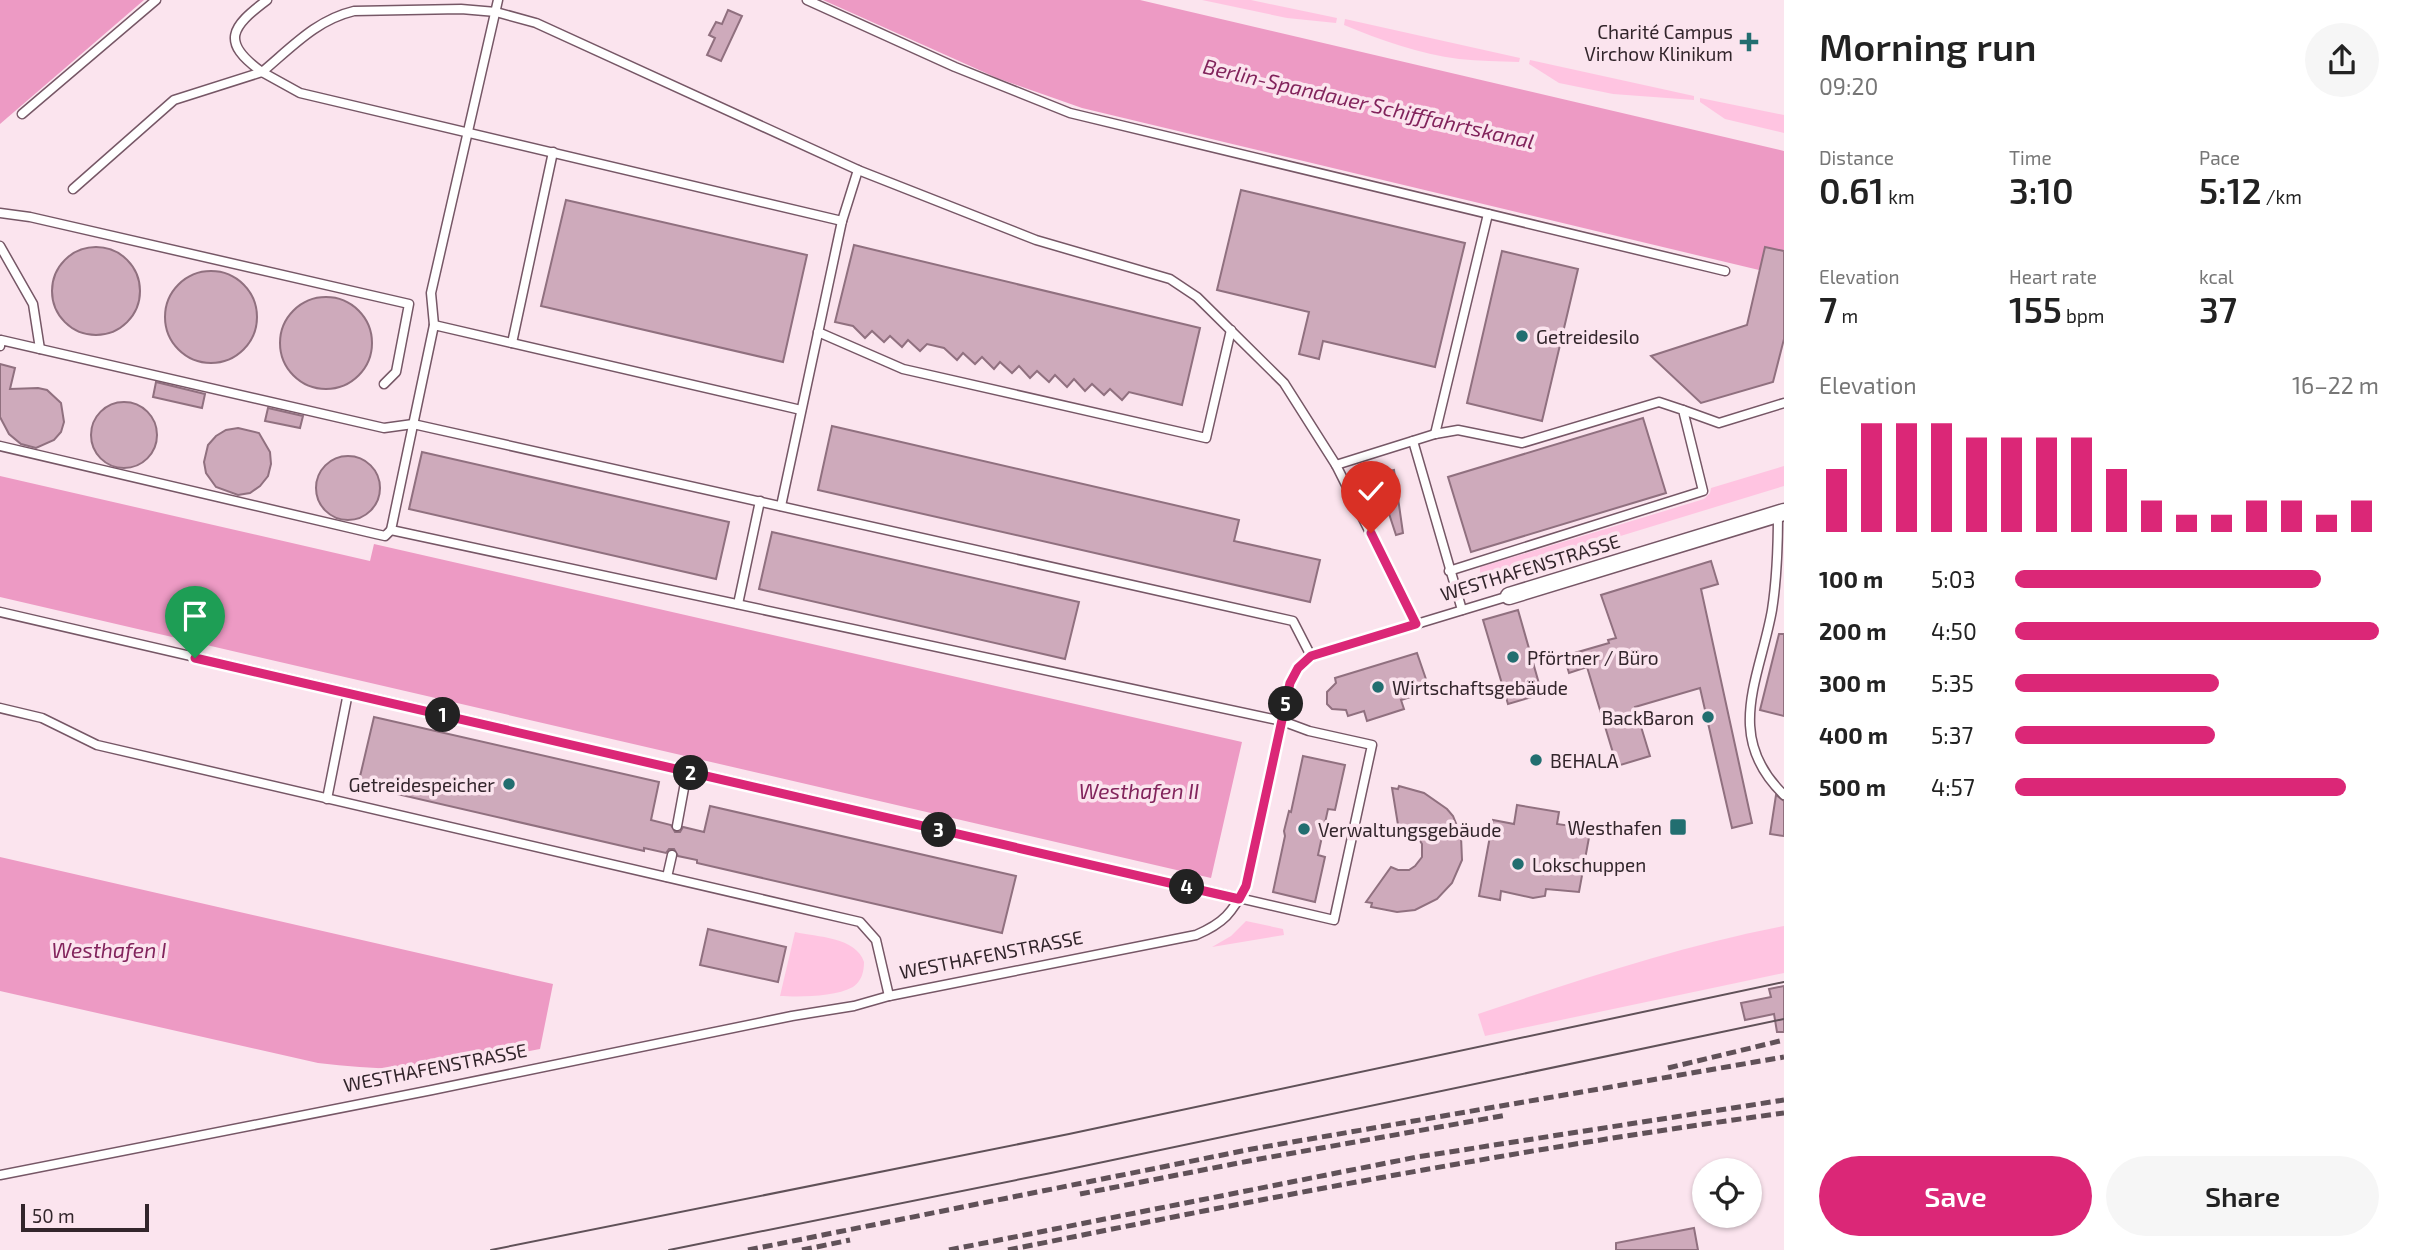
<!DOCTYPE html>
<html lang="en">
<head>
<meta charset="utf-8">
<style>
  :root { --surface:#fff; --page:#f6f6f6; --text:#222; --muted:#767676; --accent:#db2777 }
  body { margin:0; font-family:"Exo 2",sans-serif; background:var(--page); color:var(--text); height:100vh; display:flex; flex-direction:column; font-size:26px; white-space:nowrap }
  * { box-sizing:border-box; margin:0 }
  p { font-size:23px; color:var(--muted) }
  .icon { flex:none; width:38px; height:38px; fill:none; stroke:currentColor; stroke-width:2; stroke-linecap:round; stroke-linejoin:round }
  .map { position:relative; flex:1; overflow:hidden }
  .details { display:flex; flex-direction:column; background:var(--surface); width:630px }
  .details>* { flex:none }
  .tools { position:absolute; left:1692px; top:1158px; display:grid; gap:14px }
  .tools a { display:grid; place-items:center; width:70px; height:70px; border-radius:50%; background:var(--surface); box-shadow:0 2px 5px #0004; font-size:35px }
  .scale { position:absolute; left:21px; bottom:18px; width:128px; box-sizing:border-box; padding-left:7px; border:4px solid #32252b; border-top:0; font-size:19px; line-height:24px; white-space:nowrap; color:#32252b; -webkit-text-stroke:5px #fbe4ee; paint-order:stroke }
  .pin { position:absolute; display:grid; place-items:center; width:60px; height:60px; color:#fff; margin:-72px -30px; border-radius:50% 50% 50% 0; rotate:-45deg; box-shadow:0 0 7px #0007 }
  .pin .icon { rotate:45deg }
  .km { position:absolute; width:35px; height:35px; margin:-18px; border-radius:50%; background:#222; color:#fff; font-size:19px; line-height:35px; text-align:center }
  .round { display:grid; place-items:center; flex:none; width:74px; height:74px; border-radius:37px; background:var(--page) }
  .headline { display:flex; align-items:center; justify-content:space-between; height:119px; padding:0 35px }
  h1 { font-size:38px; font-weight:600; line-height:52px }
  .stats { display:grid; grid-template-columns:repeat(3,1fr); gap:10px; height:119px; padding:7px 35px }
  .stats div { display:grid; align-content:center }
  .stats b { font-size:35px; font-weight:600 }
  .stats small { font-size:19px; font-weight:400 }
  .stats p { font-size:19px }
  .chart { height:196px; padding:14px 35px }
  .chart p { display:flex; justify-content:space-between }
  .chart svg { width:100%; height:126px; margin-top:7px; stroke:var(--accent); stroke-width:6 }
  .primary-button { display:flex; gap:14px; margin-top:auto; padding:14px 35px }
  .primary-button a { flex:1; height:80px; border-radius:42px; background:var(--accent); color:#fff; font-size:28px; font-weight:600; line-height:80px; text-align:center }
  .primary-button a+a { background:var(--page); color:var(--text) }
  ul { padding:0 35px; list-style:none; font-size:23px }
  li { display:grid; grid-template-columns:112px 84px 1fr; align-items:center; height:52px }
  li i { height:18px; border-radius:9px; background:var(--accent) }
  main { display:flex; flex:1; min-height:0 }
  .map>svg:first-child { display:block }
  .green { fill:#ffc4e1 }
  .water { fill:#ed9ac4 }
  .building { fill:#ceaabb; stroke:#90707f; stroke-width:2 }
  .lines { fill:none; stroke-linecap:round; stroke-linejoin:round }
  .lane-casing { stroke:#765766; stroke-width:11 }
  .street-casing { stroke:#765766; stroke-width:19 }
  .lane { stroke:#fff; stroke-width:8 }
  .street { stroke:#fff; stroke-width:16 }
  .tram { stroke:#605158; stroke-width:2 }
  .rail { stroke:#605158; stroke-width:5; stroke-dasharray:10 5; stroke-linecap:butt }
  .route-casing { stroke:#fff; stroke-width:14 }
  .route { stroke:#db2777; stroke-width:9 }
  .poi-dot { fill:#226e70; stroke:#fbe4ee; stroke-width:2.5 }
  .labels { text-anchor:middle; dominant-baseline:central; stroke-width:7; stroke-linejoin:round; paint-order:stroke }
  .poi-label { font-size:19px; fill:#32252b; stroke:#fbe4ee; text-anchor:start }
  .street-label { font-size:19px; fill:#32252b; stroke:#fbe4ee }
  .water-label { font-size:21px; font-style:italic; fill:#82245c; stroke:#fbe4ee }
</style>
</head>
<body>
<main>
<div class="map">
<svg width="1784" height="1250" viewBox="0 0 1784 1250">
  <rect width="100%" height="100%" fill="#fbe4ee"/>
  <g class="green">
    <path d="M 1202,0 L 1251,0 L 1337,18 L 1336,23 L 1287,18 Z"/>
    <path d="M 1345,19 L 1520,58 L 1519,62 C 1499,61 1479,61 1459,59 C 1420,54 1380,40 1344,25 Z"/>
    <path d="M 1530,60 L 1694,96 L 1694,100 L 1613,94 L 1559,83 L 1529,64 Z"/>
    <path d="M 1700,98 L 1784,115 L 1784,133 L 1725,119 L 1700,102 Z"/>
    <path d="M 1784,466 L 1784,486 L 1480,579 L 1480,567 L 1704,499 L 1710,493 L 1711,488 Z"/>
    <path d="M 1246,921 L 1283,929 L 1284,935 L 1212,947 L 1231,936 Z"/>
    <path d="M 1784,926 L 1784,973 L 1485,1036 L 1478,1014 C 1579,980 1680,946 1784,926 Z"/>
    <path d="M 795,932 C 817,937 856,937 864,962 C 864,971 862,981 853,987 C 835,997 800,997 780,996 Z"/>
  </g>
  <g class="water">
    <path d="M 0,0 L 144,0 L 0,124 Z"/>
    <path d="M 823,0 L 1140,0 L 1784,151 L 1784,276 L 1082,108 L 997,78 Z"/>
    <path d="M 0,476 L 370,561 L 374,544 L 1242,742 L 1211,878 L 0,597 Z"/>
    <path d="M 0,857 L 553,984 L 540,1049 C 512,1054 483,1061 454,1065 C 409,1072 363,1068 318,1063 L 0,991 Z"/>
  </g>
  <g class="building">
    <path d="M 728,10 L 742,16 L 721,61 L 707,55 L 715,38 L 709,35 L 716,22 L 722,24 Z"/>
    <path d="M 1241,190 L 1465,243 L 1435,367 L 1323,341 L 1319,359 L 1299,354 L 1309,312 L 1217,290 Z"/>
    <path d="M 566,200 L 807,255 L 783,362 L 541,306 Z"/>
    <path d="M 854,245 L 1200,328 L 1182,405 L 1129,392 L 1122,400 L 1110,389 L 1104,395 L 1092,384 L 1085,391 L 1074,379 L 1067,387 L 1055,375 L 1049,382 L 1037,371 L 1030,378 L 1019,366 L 1012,373 L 1000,362 L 994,369 L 982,357 L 975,364 L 963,353 L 957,360 L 944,348 L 927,344 L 920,351 L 908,340 L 902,347 L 890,336 L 884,342 L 872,331 L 865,338 L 853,326 L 835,322 Z"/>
    <path d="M 1765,247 L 1784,251 L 1784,339 L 1773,382 L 1701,403 L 1651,356 L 1747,325 Z"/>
    <circle cx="96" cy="291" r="44"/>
    <path d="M 1502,251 L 1578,269 L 1542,421 L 1467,403 Z"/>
    <circle cx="211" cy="317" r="46"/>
    <circle cx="326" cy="343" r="46"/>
    <path d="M 0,364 L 15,368 L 10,389 L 38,388 L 47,390 L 61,403 L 64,422 L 61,432 L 54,440 L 36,448 L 21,444 L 9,434 L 0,417 Z"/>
    <path d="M 156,382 L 205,394 L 202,408 L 153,397 Z"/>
    <circle cx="124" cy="435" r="33"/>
    <path d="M 268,408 L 303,416 L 300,428 L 265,421 Z"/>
    <path d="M 1643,418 L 1666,493 L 1471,552 L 1448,477 Z"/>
    <path d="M 832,426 L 1239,520 L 1234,541 L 1320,560 L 1310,602 L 818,490 Z"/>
    <path d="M 238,428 L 259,433 L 270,452 L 271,464 L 268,476 L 260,486 L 250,493 L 238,495 L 216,487 L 206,473 L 204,462 L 208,445 L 216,436 L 226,430 Z"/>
    <path d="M 422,452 L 729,522 L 716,579 L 409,509 Z"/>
    <circle cx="348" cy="488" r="32"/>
    <path d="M 1394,470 L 1403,533 L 1396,535 L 1376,474 Z"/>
    <path d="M 772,532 L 1079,602 L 1065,659 L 759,589 Z"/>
    <path d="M 1711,561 L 1718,584 L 1701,589 L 1752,823 L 1732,828 L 1700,688 L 1635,707 L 1650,756 L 1617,766 L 1587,667 L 1569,673 L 1564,656 L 1609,643 L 1608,640 L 1616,638 L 1601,595 Z"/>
    <path d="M 1518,610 L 1542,694 L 1508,704 L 1483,620 Z"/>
    <path d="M 1779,634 L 1784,634 L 1784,716 L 1760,710 Z"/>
    <path d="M 1417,653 L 1428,685 L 1419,688 L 1420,694 L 1401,700 L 1404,709 L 1367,721 L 1364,711 L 1348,716 L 1346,710 L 1332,709 L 1327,704 L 1327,692 L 1336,683 L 1335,678 Z"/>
    <path d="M 374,717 L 659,782 L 651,820 L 671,825 L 675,832 L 680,832 L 683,827 L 704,832 L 710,806 L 1016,876 L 1002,933 L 697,863 L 697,860 L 678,856 L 674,849 L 669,849 L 666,853 L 644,848 L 644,851 L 358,785 Z"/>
    <path d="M 1303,756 L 1345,765 L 1335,810 L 1328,809 L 1318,855 L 1325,857 L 1315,902 L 1273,892 L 1285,836 L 1284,831 L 1289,811 L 1291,812 Z"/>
    <path d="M 1399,786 L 1424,793 L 1447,809 L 1453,816 L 1461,836 L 1462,860 L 1452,883 L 1437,899 L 1415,910 L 1397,912 L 1371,907 L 1372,903 L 1366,902 L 1391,867 L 1398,870 L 1409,870 L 1415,866 L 1422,857 L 1422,844 L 1417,836 L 1407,831 L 1399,831 L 1392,788 L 1398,789 Z"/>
    <path d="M 1776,795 L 1784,801 L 1784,836 L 1770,834 Z"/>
    <path d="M 1517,805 L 1559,812 L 1557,824 L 1585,828 L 1584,831 L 1590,832 L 1579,892 L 1546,889 L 1545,896 L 1533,898 L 1501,891 L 1500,900 L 1479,896 L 1493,820 L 1514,824 Z"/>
    <path d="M 708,929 L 786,947 L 778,982 L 700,965 Z"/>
    <path d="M 1784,986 L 1784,1032 L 1777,1032 L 1774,1014 L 1745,1020 L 1741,1003 L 1771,997 L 1769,989 Z"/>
    <path d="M 1694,1228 L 1698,1250 L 1616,1250 L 1616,1243 Z"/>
  </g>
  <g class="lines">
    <defs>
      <g id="lane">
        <path d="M 807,0 L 955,67 L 1070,113 L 1725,271"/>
        <path d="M 262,72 C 220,42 231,27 267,0"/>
        <path d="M 22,114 L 156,0"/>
        <path d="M 73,189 L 174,100 L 262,72"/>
        <path d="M 0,213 L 30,217 L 409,304 L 396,372 L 384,384"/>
        <path d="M 842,221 L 300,93 L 262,72 C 292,47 316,20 354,11 L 461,9 L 496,12 L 536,23 L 858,170 L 1036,240 L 1170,279 L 1197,297 L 1284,383 L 1336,465 L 1416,624"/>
        <path d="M 0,246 L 33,304 L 40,349"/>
        <path d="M 434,325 L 431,293 L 498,0"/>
        <path d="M 818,332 L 903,369 L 1206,438 L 1231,330"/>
        <path d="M 512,343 L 553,152"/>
        <path d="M 0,346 L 1,340 L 384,428 L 413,424 L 1293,621 L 1311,656"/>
        <path d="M 1683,410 L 1719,423 L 1784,403"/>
        <path d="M 1435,434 L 1488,214"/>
        <path d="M 1413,441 L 1462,610"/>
        <path d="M 0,446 L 376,534 L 385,536 L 391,530"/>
        <path d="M 1336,465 L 1435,434 L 1458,430 L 1522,443 L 1659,402 L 1683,410 L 1703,491 L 1449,571"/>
        <path d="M 781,506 L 842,221 L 858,170"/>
        <path d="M 1778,514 C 1778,546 1777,578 1772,610 C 1760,678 1723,736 1784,795"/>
        <path d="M 738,604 L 760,501"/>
        <path d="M 0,612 L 1334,920 L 1372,745 L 1309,731 L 1282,721 L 391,530 L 434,325 L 801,410"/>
        <path d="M 0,708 L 42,718 L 97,745 L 860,922 L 876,940 L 889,996"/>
        <path d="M 327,799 L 348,693"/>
        <path d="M 677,826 L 687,772"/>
        <path d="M 667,877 L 672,855"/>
        <path d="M 0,1175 L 432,1090 L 792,1016 L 854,1006 L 889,996 L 1196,935 C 1224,923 1232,913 1246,886 L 1290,683 L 1298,668 L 1311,656 L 1509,596"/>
      </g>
      <path id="street" d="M 1509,596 L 1784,512"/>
    </defs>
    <use href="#lane" class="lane-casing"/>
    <use href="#street" class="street-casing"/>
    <use href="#lane" class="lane"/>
    <use href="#street" class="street"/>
    <g class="tram">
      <path d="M 491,1250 L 1069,1134 L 1784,982"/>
      <path d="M 669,1250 L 1051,1173 L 1784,1019"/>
    </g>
    <g class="rail">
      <path d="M 1668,1068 L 1784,1040"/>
      <path d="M 1080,1194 L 1254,1160 L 1507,1115"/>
      <path d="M 748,1250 L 1252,1149 L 1784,1057"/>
      <path d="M 802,1250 L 850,1240"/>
      <path d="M 949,1250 L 1417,1157 L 1784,1100"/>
      <path d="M 1008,1250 C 1265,1198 1523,1148 1784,1113"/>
    </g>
  </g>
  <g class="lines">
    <defs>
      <path id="route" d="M 195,658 L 1239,899 L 1246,886 L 1290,683 L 1298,668 L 1311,656 L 1416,624 L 1371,533"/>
    </defs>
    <use href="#route" class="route-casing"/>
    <use href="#route" class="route"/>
  </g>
  <g class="poi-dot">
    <path d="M1745.5 31.5h7v7h7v7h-7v7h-7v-7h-7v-7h7z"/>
    <circle cx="1522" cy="336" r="7"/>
    <circle cx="1513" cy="657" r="7"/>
    <circle cx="1378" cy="687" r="7"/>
    <circle cx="1708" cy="717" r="7"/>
    <circle cx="1536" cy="760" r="7"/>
    <circle cx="509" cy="784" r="7"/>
    <rect x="1669" y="818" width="18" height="18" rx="3.5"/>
    <circle cx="1304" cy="829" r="7"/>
    <circle cx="1518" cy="864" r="7"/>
  </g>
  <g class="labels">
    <g class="poi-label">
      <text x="1733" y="31" text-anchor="end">Charité Campus<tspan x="1733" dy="22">Virchow Klinikum</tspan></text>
      <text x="1536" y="336">Getreidesilo</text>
      <text x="1527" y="657">Pförtner / Büro</text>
      <text x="1392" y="687">Wirtschaftsgebäude</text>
      <text x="1694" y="717" text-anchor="end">BackBaron</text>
      <text x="1550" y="760">BEHALA</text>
      <text x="495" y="784" text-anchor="end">Getreidespeicher</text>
      <text x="1662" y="827" text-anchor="end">Westhafen</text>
      <text x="1318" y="829">Verwaltungsgebäude</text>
      <text x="1532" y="864">Lokschuppen</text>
    </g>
    <g class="street-label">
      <text transform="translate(1530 567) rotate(-17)">WESTHAFENSTRASSE</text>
      <text transform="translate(991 954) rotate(-11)">WESTHAFENSTRASSE</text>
      <text transform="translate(435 1067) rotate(-11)">WESTHAFENSTRASSE</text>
    </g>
    <g class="water-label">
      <text transform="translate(1369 103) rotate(13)">Berlin-Spandauer Schifffahrtskanal</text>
      <text x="1139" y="790">Westhafen II</text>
      <text x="109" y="949">Westhafen I</text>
    </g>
  </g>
</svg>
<div class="tools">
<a><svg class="icon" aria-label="locate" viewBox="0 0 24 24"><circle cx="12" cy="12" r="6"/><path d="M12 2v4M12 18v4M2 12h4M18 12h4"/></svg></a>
</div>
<div class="scale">50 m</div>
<div class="pin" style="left:195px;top:658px;background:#1e9e55"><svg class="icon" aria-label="arrive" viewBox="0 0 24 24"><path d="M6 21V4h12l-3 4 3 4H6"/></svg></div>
<div class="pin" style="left:1371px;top:533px;background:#d93025"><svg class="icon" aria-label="check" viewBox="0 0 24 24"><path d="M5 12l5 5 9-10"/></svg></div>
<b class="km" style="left:443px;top:715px">1</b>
<b class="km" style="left:691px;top:773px">2</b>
<b class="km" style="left:939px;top:830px">3</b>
<b class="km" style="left:1187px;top:887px">4</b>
<b class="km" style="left:1286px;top:704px">5</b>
</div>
<section class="details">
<div class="headline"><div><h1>Morning run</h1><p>09:20</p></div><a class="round"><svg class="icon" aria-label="share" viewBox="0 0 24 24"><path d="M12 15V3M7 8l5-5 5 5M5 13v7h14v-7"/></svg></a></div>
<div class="stats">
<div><p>Distance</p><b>0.61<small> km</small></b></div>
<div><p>Time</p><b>3:10</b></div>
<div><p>Pace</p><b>5:12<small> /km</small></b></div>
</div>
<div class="stats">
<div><p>Elevation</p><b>7<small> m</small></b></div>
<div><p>Heart rate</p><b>155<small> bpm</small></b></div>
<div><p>kcal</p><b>37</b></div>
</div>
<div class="chart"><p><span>Elevation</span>16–22 m</p>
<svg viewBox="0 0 160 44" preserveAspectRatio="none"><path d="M5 44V22M15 44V6M25 44V6M35 44V6M45 44V11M55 44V11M65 44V11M75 44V11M85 44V22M95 44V33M105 44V38M115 44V38M125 44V33M135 44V33M145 44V38M155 44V33"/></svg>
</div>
<ul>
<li><b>100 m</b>5:03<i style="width:84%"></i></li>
<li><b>200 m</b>4:50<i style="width:100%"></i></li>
<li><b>300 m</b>5:35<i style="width:56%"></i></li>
<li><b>400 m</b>5:37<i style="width:55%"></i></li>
<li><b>500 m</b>4:57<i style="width:91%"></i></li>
</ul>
<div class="primary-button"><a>Save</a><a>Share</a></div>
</section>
</main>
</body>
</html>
